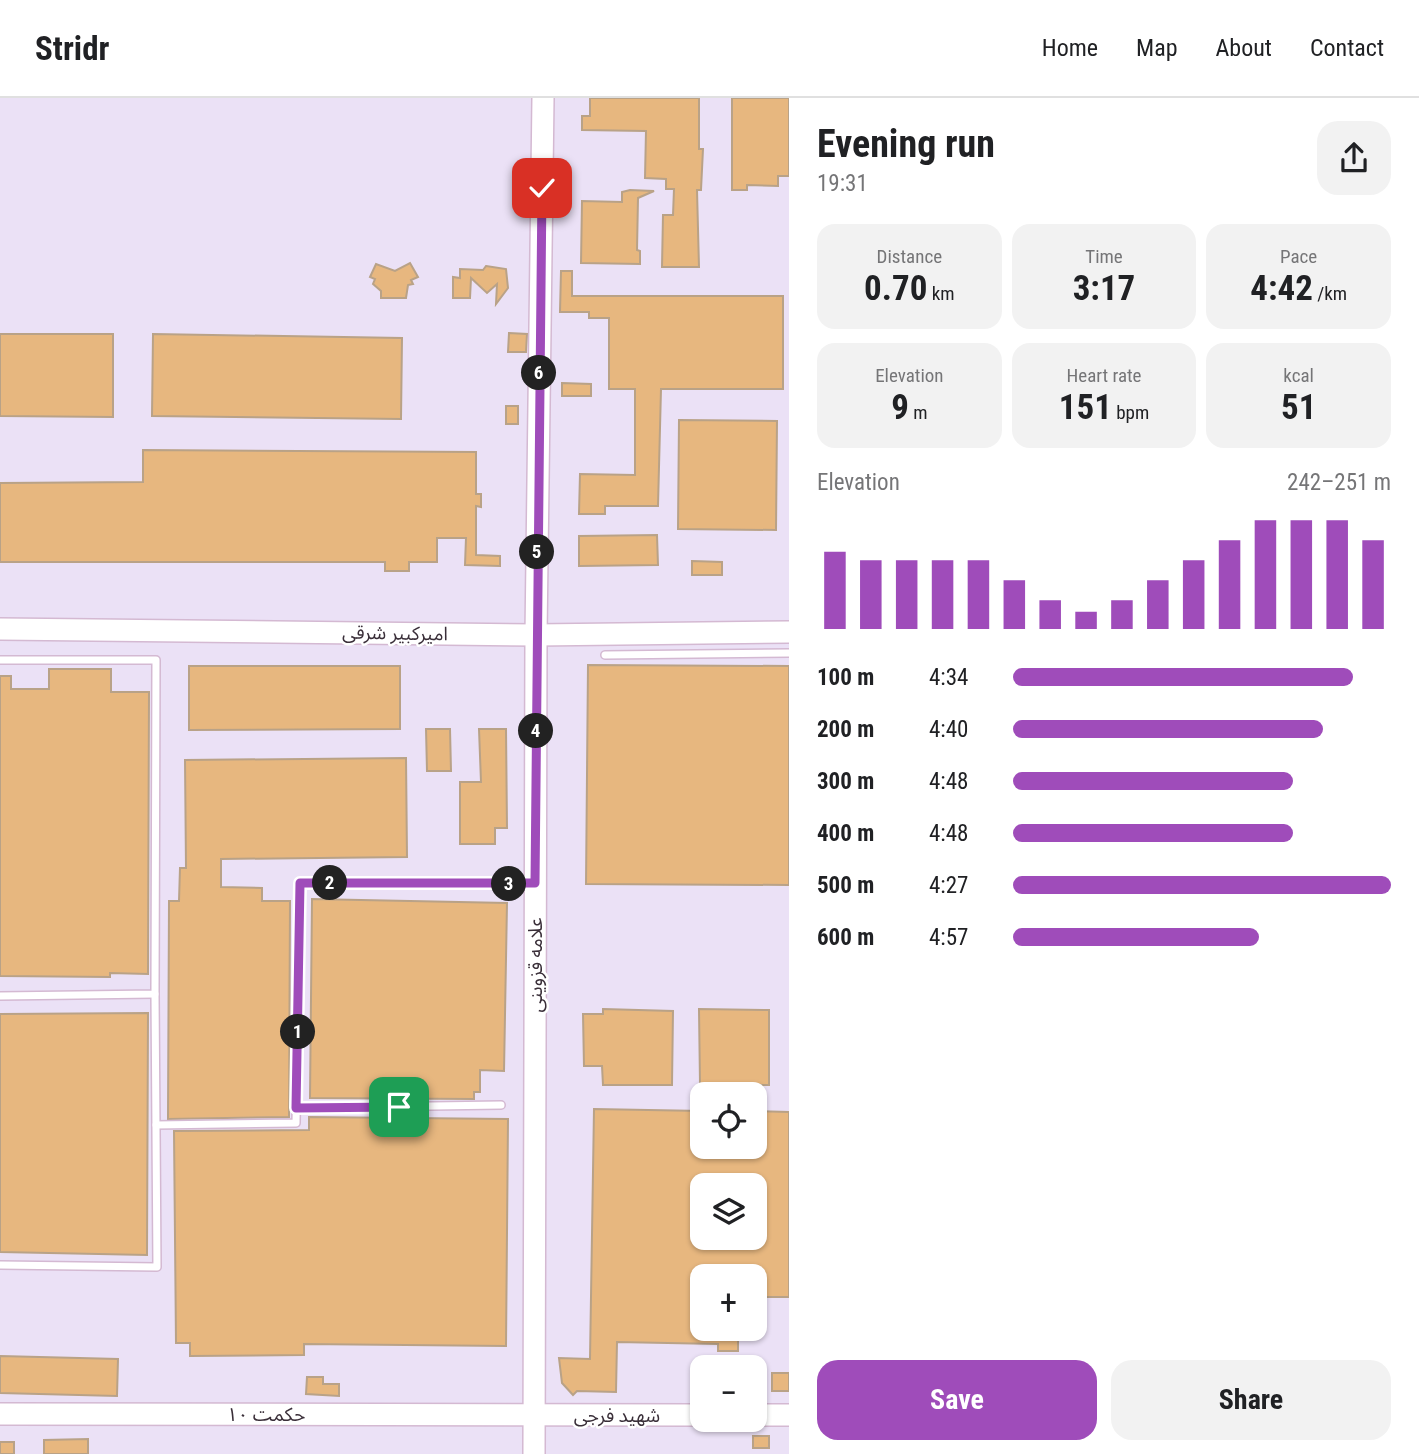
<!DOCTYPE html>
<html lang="en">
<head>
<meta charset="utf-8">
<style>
  :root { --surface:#fff; --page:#f2f2f2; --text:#202124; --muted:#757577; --line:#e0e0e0; --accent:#9f4cba }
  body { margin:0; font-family:"Roboto Condensed","Noto Sans Arabic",sans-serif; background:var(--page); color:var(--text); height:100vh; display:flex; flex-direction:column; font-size:26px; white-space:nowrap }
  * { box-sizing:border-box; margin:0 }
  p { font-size:23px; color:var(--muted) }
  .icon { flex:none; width:38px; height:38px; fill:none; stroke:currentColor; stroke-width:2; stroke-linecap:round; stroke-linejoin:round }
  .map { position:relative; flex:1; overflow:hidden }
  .panel { display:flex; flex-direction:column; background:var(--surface); width:630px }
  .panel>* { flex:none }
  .tools { position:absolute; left:690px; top:984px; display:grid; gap:14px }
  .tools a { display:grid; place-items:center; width:77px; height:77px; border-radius:14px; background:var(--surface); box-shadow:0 2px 5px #0004; font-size:35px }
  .pin { position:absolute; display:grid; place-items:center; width:60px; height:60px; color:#fff; margin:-30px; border-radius:14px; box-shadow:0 4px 10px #0006 }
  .km { position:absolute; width:35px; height:35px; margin:-18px; border-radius:50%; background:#222; color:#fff; font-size:19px; line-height:35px; text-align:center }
  .round { display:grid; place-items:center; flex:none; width:74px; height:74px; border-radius:21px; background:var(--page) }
  .summary { display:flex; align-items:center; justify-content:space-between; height:119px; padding:0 28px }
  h1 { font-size:38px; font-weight:700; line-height:52px }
  .figures { display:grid; grid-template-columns:repeat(3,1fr); gap:10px; height:119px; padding:7px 28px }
  .figures div { display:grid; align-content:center; border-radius:18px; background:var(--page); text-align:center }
  .figures b { font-size:35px; font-weight:700 }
  .figures small { font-size:19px; font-weight:400 }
  .figures p { font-size:19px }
  .chart { height:196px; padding:14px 28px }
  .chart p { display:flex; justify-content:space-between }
  .chart svg { width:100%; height:126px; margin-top:7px; stroke:var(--accent); stroke-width:6 }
  .action { display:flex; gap:14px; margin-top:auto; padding:14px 28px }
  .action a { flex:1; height:80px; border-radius:21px; background:var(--accent); color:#fff; font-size:28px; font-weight:700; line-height:80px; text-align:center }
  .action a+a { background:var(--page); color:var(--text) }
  ul { padding:0 28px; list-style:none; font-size:23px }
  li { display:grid; grid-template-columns:112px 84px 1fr; align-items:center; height:52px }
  li i { height:18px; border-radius:9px; background:var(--accent) }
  header { display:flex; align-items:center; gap:42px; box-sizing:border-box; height:98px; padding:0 35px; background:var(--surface); border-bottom:2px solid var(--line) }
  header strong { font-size:33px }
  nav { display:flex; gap:38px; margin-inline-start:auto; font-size:24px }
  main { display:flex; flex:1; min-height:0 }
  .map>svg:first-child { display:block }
  .industrial { fill:#ebe1f6; fill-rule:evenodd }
  .building { fill:#e7b77f; stroke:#b9a287; stroke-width:2; fill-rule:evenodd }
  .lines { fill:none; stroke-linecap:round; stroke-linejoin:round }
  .lane-casing { stroke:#d4b9d2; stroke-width:10 }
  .secondary-casing { stroke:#d4b9d2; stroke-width:24 }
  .lane { stroke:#fff; stroke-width:7 }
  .secondary { stroke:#fff; stroke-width:21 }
  .route-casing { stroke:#fff; stroke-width:14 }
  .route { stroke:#9f4cba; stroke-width:9 }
  .labels { text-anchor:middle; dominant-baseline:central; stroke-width:5; stroke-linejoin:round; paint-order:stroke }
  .street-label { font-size:19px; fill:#3a2f39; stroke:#fff }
</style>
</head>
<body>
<header>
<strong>Stridr</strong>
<nav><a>Home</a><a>Map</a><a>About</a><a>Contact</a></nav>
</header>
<main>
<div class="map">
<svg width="789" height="1356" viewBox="0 0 789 1356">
  <rect width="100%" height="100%" fill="#fee7fc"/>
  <path class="industrial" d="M 0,0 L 789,0 L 789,1356 L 0,1356 ZM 702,996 L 754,996 L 754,1048 L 702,1048 ZM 702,1087 L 754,1087 L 754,1139 L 702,1139 ZM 702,1178 L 754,1178 L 754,1230 L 702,1230 ZM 702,1269 L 754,1269 L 754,1321 L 702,1321 Z"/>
  <g class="building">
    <path d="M 590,0 L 699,0 L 699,51 L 703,51 L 701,92 L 697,92 L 699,169 L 662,169 L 663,117 L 673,117 L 674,91 L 666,91 L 666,81 L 645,80 L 646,33 L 582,32 L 582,18 L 590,18 Z"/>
    <path d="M 732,0 L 789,0 L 789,78 L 778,78 L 778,88 L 747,87 L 747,92 L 732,92 Z"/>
    <path d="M 630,92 L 654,93 L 638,100 L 637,152 L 640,153 L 640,166 L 581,165 L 582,103 L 622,104 L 622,94 Z"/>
    <path d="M 410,165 L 418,179 L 411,182 L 413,186 L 408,187 L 406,200 L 381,200 L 381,193 L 373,186 L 375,181 L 370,179 L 376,166 L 395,173 Z"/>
    <path d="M 486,168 L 506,171 L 508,190 L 496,206 L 497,186 L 487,195 L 471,180 L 470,200 L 453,200 L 453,179 L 460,180 L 460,171 L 483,172 Z"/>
    <path d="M 561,173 L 572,173 L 572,198 L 783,198 L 783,291 L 661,291 L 658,408 L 605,408 L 605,416 L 579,416 L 580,376 L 635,377 L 635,291 L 609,291 L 609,220 L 589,220 L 589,214 L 560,214 Z"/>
    <path d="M 509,235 L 527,236 L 526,254 L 508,254 Z"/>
    <path d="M 0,236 L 113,236 L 113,319 L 0,318 Z"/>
    <path d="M 153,236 L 402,240 L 401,321 L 152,318 Z"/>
    <path d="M 562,285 L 591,286 L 591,298 L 562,298 Z"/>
    <rect x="506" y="308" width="12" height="18"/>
    <path d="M 679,322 L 777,323 L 776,432 L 678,431 Z"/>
    <path d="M 143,352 L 476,354 L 476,396 L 481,396 L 481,409 L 476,408 L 476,457 L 500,458 L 500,468 L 465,467 L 466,440 L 437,440 L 437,464 L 409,464 L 409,473 L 385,473 L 385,464 L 0,464 L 0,385 L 143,384 Z"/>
    <path d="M 657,437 L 658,467 L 579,468 L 579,438 Z"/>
    <path d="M 692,463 L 722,464 L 722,477 L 692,477 Z"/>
    <path d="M 588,567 L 789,568 L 789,787 L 586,786 Z"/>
    <path d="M 189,568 L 400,568 L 400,631 L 189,632 Z"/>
    <path d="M 49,571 L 111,571 L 111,594 L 149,594 L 148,876 L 110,875 L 110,879 L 0,878 L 0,578 L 11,578 L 11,591 L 49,591 Z"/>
    <path d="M 426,631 L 450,631 L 451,673 L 427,673 Z"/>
    <path d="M 479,631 L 506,631 L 507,730 L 495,730 L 495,746 L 460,746 L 460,684 L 481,684 Z"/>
    <path d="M 406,660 L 407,759 L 221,761 L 221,789 L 262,790 L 262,803 L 290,803 L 289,1019 L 168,1021 L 169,803 L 179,803 L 180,770 L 186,770 L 185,662 Z"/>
    <path d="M 312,801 L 507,805 L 504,973 L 480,972 L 480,994 L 474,994 L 474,1001 L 310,1000 Z"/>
    <path d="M 603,911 L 673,913 L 672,987 L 603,987 L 602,968 L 584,968 L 583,916 L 603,916 Z"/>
    <path d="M 699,911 L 769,912 L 769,987 L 700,986 Z"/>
    <path d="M 148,915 L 147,1157 L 0,1154 L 0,916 Z"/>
    <path d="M 594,1011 L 702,1013 L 702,1048 L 754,1048 L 754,1013 L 789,1014 L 789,1199 L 754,1199 L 754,1178 L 702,1178 L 702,1230 L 738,1230 L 738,1253 L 718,1253 L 718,1246 L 617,1244 L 616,1294 L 577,1293 L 573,1297 L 562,1285 L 559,1260 L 590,1261 ZM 702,1087 L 754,1087 L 754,1139 L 702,1139 Z"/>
    <path d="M 309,1019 L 508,1021 L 506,1248 L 304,1246 L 304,1257 L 190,1258 L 190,1245 L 176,1245 L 174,1033 L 309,1032 Z"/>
    <path d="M 0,1258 L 118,1261 L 117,1298 L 0,1295 Z"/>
    <rect x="772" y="1275" width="17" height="18"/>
    <path d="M 307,1279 L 323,1279 L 323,1286 L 339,1286 L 339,1298 L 306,1296 Z"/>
    <rect x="753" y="1338" width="16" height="12"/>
    <path d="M 88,1341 L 88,1356 L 44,1356 L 44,1342 Z"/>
    <rect x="0" y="1344" width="14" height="12"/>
  </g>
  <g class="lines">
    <defs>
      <g id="lane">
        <path d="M 605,557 L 789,555"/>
        <path d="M 0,562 L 156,562 L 155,896 L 0,898"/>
        <path d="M 296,1010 L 501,1007"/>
        <path d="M 156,1027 L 296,1025 L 300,785 L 534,785"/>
        <path d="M 0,1167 L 157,1169 L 155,896"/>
      </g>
      <g id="secondary">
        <path d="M 0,531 L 536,537 L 789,534"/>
        <path d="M 0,1316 L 702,1317"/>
        <path d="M 754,1317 L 789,1317"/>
        <path d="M 534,1356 L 536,537 L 543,0"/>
      </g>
    </defs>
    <use href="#lane" class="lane-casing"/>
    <use href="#secondary" class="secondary-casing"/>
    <use href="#lane" class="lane"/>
    <use href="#secondary" class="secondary"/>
  </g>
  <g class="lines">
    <defs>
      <path id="route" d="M 399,1009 L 296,1010 L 300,785 L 535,785 L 542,90"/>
    </defs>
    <use href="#route" class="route-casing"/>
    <use href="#route" class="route"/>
  </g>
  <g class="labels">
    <g class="street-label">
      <text transform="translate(395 535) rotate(1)">امیرکبیر شرقی</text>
      <text transform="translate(535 867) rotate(-90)">علامه قزوینی</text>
      <text x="266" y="1316">حکمت ۱۰</text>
      <text x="617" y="1317">شهید فرجی</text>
    </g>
  </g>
</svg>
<div class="tools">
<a><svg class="icon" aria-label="locate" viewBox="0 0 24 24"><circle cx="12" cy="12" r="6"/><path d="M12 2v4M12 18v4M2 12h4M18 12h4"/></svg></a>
<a><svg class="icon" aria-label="layers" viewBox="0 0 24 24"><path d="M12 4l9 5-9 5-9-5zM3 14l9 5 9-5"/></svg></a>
<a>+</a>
<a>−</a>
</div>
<div class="pin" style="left:399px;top:1009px;background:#1e9e55"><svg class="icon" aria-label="arrive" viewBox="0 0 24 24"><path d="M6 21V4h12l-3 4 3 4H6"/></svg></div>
<div class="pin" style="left:542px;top:90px;background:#d93025"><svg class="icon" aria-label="check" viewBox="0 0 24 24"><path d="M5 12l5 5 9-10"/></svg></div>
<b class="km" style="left:298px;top:934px">1</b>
<b class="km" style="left:330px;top:785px">2</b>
<b class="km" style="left:509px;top:786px">3</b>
<b class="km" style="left:536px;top:633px">4</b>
<b class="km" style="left:537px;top:454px">5</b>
<b class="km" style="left:539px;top:275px">6</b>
</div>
<section class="panel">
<div class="summary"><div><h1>Evening run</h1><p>19:31</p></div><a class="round"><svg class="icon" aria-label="share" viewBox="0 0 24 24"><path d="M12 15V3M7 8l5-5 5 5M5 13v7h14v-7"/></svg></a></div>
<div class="figures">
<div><p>Distance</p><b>0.70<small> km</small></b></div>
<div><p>Time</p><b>3:17</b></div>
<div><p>Pace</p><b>4:42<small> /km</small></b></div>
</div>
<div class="figures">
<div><p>Elevation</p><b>9<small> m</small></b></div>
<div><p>Heart rate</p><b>151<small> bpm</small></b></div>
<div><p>kcal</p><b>51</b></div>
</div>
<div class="chart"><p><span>Elevation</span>242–251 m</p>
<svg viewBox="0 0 160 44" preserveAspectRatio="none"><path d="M5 44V17M15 44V20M25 44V20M35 44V20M45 44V20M55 44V27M65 44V34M75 44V38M85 44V34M95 44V27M105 44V20M115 44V13M125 44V6M135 44V6M145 44V6M155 44V13"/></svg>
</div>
<ul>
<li><b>100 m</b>4:34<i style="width:90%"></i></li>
<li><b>200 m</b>4:40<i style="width:82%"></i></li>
<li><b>300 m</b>4:48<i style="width:74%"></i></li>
<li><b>400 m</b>4:48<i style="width:74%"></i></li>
<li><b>500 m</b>4:27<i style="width:100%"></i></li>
<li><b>600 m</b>4:57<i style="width:65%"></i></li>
</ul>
<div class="action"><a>Save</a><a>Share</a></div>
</section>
</main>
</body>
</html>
